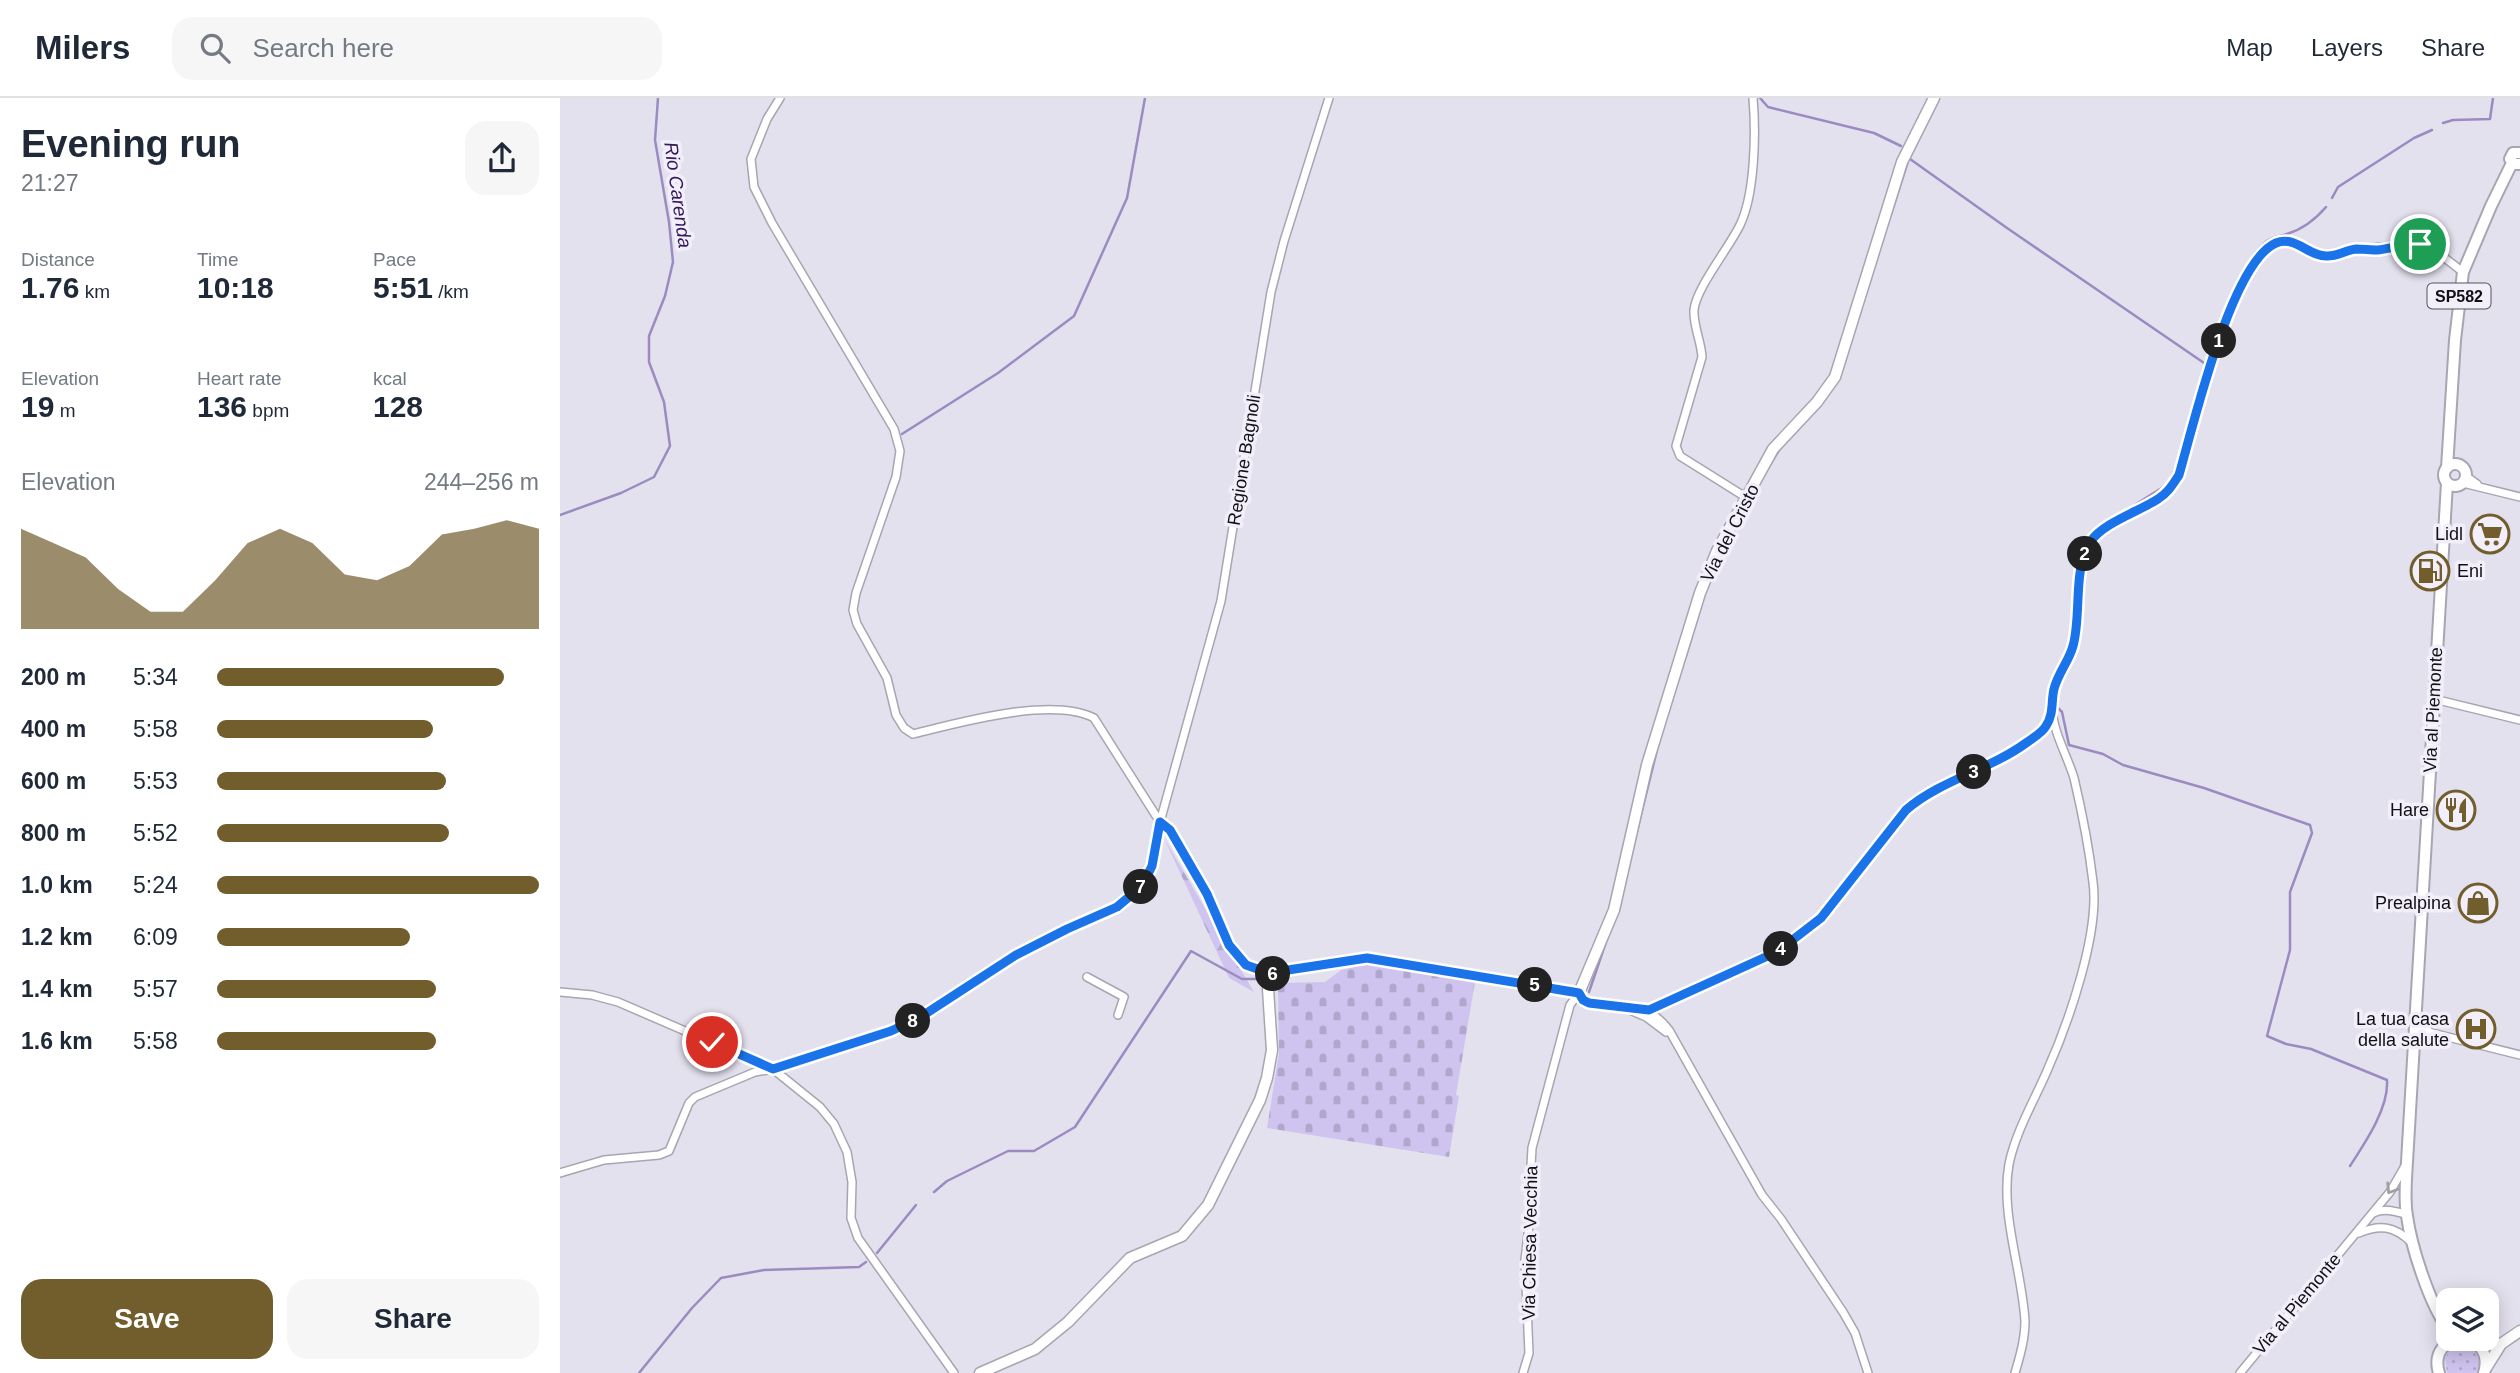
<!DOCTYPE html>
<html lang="en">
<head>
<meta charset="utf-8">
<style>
  :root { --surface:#fff; --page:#f6f6f7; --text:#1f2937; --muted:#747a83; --line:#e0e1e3; --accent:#725e2d }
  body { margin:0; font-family:Arial,sans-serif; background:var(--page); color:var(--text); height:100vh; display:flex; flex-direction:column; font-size:26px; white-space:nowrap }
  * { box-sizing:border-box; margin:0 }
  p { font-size:23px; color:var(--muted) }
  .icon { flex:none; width:38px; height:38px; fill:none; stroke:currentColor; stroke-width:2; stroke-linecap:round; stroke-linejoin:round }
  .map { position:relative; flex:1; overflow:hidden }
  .sheet { display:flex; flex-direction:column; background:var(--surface); width:560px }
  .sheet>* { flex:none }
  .buttons { position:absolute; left:1876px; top:1190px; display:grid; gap:14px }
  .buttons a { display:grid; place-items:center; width:63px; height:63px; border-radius:14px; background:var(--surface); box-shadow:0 4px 18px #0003; font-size:35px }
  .pin { position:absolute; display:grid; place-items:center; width:60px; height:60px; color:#fff; margin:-30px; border:4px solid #fff; border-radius:50%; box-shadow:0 2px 7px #0007 }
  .km { position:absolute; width:35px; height:35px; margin:-18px; border-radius:50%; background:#222; color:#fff; font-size:19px; line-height:35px; text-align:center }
  .round { display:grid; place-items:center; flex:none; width:74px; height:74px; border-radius:21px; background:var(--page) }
  .summary { display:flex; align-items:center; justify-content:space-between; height:119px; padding:0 21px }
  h1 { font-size:38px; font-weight:700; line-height:52px }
  .stats { display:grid; grid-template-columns:repeat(3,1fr); gap:10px; height:119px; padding:7px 21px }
  .stats div { display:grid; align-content:center }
  .stats b { font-size:30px; font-weight:700 }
  .stats small { font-size:19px; font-weight:400 }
  .stats p { font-size:19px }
  .chart { height:196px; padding:14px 21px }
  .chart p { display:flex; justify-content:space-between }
  .chart svg { width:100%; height:126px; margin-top:7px; fill:var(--accent); opacity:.7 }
  .button { display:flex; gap:14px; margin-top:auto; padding:14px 21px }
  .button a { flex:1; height:80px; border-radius:21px; background:var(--accent); color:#fff; font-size:28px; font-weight:700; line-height:80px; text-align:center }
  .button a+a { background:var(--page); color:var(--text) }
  ul { padding:0 21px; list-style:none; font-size:23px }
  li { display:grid; grid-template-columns:112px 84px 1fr; align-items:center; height:52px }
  li i { height:18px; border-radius:9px; background:var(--accent) }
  header { display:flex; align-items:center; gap:42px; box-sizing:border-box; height:98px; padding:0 35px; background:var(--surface); border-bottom:2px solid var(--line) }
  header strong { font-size:33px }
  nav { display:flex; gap:38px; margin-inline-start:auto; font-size:24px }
  .search { width:490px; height:63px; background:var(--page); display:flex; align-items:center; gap:18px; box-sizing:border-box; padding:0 24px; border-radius:21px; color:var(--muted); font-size:26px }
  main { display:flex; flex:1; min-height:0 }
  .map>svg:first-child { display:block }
  .grass { fill:url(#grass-dots) }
  .forest { fill:url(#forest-firs) }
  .cemetery { fill:url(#cemetery-stones) }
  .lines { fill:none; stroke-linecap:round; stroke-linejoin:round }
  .stream { stroke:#9a8bc1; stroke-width:2.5 }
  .street-casing { stroke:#a8a5b1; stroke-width:10 }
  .secondary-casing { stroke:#a8a5b1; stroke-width:13 }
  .primary-casing { stroke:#a8a5b1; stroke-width:14 }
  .street { stroke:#fff; stroke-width:7 }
  .secondary { stroke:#fff; stroke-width:10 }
  .primary { stroke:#fff; stroke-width:10 }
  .oneway { stroke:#a09fa1 }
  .route-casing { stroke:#fff; stroke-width:14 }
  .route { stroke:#1a73e8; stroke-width:9 }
  .labels { text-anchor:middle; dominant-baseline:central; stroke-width:7; stroke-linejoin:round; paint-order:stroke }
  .shield { fill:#f2effb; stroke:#545359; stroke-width:2 }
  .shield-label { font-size:16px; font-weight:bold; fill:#111014 }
  .street-label { font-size:18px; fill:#111014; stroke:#f2effb }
  .poi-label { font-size:18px; fill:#111014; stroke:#f2effb; text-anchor:end }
  .water-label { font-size:19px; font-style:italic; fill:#32195a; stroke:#f2effb }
</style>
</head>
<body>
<header>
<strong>Milers</strong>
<div class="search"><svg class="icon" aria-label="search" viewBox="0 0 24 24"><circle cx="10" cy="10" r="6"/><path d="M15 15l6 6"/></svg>Search here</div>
<nav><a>Map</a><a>Layers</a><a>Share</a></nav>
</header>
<main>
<section class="sheet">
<div class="summary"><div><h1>Evening run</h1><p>21:27</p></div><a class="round"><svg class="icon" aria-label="share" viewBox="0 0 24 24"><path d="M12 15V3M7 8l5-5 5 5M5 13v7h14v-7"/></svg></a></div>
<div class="stats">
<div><p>Distance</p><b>1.76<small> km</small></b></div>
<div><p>Time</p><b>10:18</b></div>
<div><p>Pace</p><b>5:51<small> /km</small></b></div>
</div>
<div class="stats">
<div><p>Elevation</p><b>19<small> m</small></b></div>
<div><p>Heart rate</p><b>136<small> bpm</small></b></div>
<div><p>kcal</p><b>128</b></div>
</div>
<div class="chart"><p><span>Elevation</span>244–256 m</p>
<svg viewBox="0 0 160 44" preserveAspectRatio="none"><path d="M0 44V9L10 14L20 19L30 30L40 38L50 38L60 27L70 14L80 9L90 14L100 25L110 27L120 22L130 11L140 9L150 6L160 9V44z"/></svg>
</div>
<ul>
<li><b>200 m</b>5:34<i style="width:89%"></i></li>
<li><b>400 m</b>5:58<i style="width:67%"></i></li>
<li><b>600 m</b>5:53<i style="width:71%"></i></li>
<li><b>800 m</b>5:52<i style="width:72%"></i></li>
<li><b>1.0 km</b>5:24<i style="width:100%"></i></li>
<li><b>1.2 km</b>6:09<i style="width:60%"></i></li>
<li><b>1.4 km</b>5:57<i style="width:68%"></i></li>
<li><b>1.6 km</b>5:58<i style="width:68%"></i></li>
</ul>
<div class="button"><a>Save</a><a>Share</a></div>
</section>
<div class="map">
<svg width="1960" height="1275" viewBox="0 0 1960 1275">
  <defs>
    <pattern id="grass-dots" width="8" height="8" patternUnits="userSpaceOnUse" patternTransform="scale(1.75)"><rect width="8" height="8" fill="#cfc4ef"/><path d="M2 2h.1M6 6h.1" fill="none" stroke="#b1a7cc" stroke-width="1.8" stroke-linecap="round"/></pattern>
    <pattern id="forest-firs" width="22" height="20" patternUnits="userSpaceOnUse" patternTransform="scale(1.75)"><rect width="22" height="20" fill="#cfc4ef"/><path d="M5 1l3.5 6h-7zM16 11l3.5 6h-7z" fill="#b1a7cc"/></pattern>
    <pattern id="cemetery-stones" width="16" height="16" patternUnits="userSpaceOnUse" patternTransform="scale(1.75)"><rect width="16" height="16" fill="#cfc4ef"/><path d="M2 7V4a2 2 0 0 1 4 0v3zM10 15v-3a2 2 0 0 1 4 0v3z" fill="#b1a7cc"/></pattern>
  </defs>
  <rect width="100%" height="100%" fill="#e4e1ee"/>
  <path class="grass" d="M 1899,1248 C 1914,1248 1923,1260 1917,1275 L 1887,1275 L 1885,1260 L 1890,1252 Z"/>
  <path class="forest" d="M 604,740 L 694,894 L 669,880 Z"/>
  <path class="cemetery" d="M 808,866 L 915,884 L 896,997 L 899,998 L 889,1059 L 707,1030 L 719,955 L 718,885 L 765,884 L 781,872 Z"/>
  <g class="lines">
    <g class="stream">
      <path d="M 1200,0 L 1208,9 L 1314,35 L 1341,48"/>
      <path d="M 1883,25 L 1893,22 L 1930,21 L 1933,0"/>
      <path d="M 1350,61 L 1447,130 L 1647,267 L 1647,269"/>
      <path d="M 1772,100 L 1778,89 L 1854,40 L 1872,32"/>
      <path d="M 1331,116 L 1349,60"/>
      <path d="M 1651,253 C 1661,223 1681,163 1707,143 C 1711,139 1721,138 1727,136 C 1743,131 1755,122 1766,109"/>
      <path d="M 342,336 L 438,275 L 514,218 L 567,100 L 585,0"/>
      <path d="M 1206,373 L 1221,349"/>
      <path d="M 0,417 L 61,395 L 94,379 L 110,348 L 104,304 L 89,264 L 89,238 L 105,198 L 113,164 L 109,124 L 95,42 L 98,0"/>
      <path d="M 1531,438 L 1535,432 L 1608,386 L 1619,363"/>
      <path d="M 1159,459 L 1169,440"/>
      <path d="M 1511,536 L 1514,512"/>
      <path d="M 1126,558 L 1140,511"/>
      <path d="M 1499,588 L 1497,609 L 1502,614 L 1509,647 L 1543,656 L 1563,667 L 1644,690 L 1750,727 L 1752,735 L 1730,794 L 1730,852 L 1707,938 L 1726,946 L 1751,951 L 1827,982 C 1829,1010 1805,1045 1790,1068"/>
      <path d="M 1071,757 L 1097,652"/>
      <path d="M 1029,894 L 1047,841"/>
      <path d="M 374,1094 L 387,1083 L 448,1053 L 474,1053 L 515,1029 L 631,853 L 682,881 L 701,881"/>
      <path d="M 317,1155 L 356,1107"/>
      <path d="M 79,1275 L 132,1210 L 161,1180 L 204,1172 L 299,1169 L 306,1164"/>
    </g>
    <defs>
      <g id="street">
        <path d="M 220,0 L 207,21 L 191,61 L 194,89 L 212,125 L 334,331 L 340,353 L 336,379 L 296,495 L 293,512 L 297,526 L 327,580 L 336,617 L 344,630 L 353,636 C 398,625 492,598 534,620 L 600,724 L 609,732 L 647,796 L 669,847 L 676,857 L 686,867 L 715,877"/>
        <path d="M 1906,378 L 1917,386"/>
        <path d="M 1903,385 L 1960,399"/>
        <path d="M 1187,400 L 1120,358 L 1116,348 L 1142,259 C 1141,243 1133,227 1134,212 C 1136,190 1169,150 1180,127 C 1195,96 1196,35 1193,0"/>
        <path d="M 1874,601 L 1960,622"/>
        <path d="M 527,879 L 564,899 L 558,917"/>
        <path d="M 0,894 L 32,897 L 58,904 L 213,971 L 260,1009 L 274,1026 L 287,1054 L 292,1084 L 291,1120 L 298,1140 L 394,1275"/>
        <path d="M 1089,912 L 1226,847 L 1261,819 L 1346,712 L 1377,691 L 1456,652 L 1487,627 L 1492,614"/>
        <path d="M 1072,913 L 1086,919 L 1106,934"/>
        <path d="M 1855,926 L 1872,935 L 1960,957"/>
        <path d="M 0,1075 L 44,1062 L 99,1057 L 109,1053 L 129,1005 L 135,999 L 195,974 L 213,971 L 331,933 L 359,920 L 456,857 L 507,830 L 557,809 L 582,788 L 592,768 L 600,724 L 661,503 L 711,194 L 724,143 L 769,0"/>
        <path d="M 1813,1115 C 1825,1110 1834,1113 1846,1116"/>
        <path d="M 1799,1135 C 1820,1126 1834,1128 1851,1144"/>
        <path d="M 963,1275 L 969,1255 L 965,1162 L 972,1102 L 970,1085 L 972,1050 L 1010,907 L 1019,895 L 1023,902 L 1029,905 C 1063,909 1087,903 1109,932 L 1202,1097 L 1221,1121 L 1283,1214 L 1295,1235 L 1308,1275"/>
        <path d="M 1455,1275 C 1460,1258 1465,1241 1465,1223 C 1462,1172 1440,1116 1449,1066 C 1456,1033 1474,1003 1487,973 C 1508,926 1540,835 1533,784 C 1529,750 1522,714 1514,680 C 1507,657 1493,634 1492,610 C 1491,580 1513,559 1516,530 C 1518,505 1516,463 1531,442 C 1536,435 1546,431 1553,427 C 1579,411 1601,403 1619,377 C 1632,330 1672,160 1718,144 C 1740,137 1751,163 1779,156 C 1792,152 1857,143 1868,149 C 1880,155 1892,166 1903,174"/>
        <path d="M 1680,1275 L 1830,1094 L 1845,1068"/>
      </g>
      <g id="secondary">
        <path d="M 1917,1247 L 1941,1246 L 1960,1233"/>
        <path d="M 1926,1270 L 1941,1246"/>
        <path d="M 420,1275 L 475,1251 L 508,1224 L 570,1160 L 622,1138 L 648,1107 L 700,1002 L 707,980 L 712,952 L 708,891 L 710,883 L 721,873 L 807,860 L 1019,895 L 1054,812 L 1087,667 L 1140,495 L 1157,453 L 1213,351 L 1257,304 L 1275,279 L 1342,64 L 1374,0"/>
      </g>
      <g id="primary">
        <path d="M 1960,55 L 1953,55 L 1950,61 L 1954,66 L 1960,66"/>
        <circle cx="1895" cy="377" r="11"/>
        <path d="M 1887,370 L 1895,242 L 1903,174 L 1931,108 L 1952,65"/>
        <path d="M 1887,385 L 1847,1064 C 1846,1082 1844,1101 1847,1118 C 1851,1148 1870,1208 1888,1230"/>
        <path d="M 1879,1275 C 1866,1231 1937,1230 1924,1275"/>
      </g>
    </defs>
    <use href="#street" class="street-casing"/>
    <use href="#secondary" class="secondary-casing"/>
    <use href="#primary" class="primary-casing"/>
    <use href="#street" class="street"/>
    <use href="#secondary" class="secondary"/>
    <use href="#primary" class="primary"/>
  </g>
  <defs><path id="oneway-chevron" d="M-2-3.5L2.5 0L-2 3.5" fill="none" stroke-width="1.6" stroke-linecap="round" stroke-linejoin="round" transform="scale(1.75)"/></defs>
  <use class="oneway" href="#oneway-chevron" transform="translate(1831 1091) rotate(122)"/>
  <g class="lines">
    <defs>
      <path id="route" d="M 152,944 L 213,971 L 331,933 L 359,920 L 456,857 L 507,831 L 557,809 L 582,788 L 592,768 L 600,724 L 610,732 L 647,796 L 669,847 L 686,867 L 715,877 L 728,872 L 807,860 L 1019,895 L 1023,902 L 1029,905 L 1089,912 L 1210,857 L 1226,847 L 1261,820 L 1346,712 C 1381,682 1429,672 1466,645 C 1473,640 1482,635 1486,628 C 1494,616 1491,603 1494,591 C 1498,575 1509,563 1513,548 C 1522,516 1512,471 1531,443 C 1543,425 1580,413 1598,401 C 1608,395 1613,386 1619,377 C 1633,329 1671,164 1716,145 C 1735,137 1748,158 1766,158 C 1776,159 1786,152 1796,151 C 1803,151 1811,152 1818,152 C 1832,150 1846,146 1860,146"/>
    </defs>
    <use href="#route" class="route-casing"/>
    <use href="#route" class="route"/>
  </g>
  <defs>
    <symbol id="supermarket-ring" viewBox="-11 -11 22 22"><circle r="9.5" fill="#f2effb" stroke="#725e2d" stroke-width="1.5"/><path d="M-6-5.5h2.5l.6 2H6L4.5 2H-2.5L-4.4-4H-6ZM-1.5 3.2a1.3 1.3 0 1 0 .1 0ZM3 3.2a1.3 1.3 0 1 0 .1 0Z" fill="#725e2d"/></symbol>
    <symbol id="fuel-ring" viewBox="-11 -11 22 22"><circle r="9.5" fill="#f2effb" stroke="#725e2d" stroke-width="1.5"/><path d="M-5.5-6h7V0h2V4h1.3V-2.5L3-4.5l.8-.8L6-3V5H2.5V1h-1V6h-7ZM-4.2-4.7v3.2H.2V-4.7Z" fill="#725e2d"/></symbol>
    <symbol id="restaurant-ring" viewBox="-11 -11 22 22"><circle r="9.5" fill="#f2effb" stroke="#725e2d" stroke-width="1.5"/><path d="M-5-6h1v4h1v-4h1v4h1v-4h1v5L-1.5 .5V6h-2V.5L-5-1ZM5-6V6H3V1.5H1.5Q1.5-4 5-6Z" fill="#725e2d"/></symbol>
    <symbol id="shop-ring" viewBox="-11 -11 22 22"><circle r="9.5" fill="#f2effb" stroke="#725e2d" stroke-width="1.5"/><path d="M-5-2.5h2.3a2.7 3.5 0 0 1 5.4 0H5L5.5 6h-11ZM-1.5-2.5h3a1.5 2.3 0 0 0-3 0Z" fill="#725e2d"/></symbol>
    <symbol id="hospital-ring" viewBox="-11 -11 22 22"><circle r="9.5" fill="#f2effb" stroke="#725e2d" stroke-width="1.5"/><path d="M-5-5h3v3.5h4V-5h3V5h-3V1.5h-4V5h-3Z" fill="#725e2d"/></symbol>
  </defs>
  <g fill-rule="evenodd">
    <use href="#supermarket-ring" x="1908" y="414" width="44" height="44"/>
    <use href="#fuel-ring" x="1848" y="451" width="44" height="44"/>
    <use href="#restaurant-ring" x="1874" y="690" width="44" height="44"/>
    <use href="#shop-ring" x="1896" y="783" width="44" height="44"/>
    <use href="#hospital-ring" x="1894" y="909" width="44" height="44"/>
  </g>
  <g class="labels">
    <rect class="shield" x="1867.5" y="185.5" width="63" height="25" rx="5"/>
    <g class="shield-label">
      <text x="1899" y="198">SP582</text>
    </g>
    <g class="street-label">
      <text transform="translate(684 362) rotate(-81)">Regione Bagnoli</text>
      <text transform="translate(1170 435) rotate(-63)">Via del Cristo</text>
      <text transform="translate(1873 612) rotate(-87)">Via al Piemonte</text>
      <text transform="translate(970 1145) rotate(-89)">Via Chiesa Vecchia</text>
      <text transform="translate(1737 1206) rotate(-50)">Via al Piemonte</text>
    </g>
    <g class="poi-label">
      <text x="1903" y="436">Lidl</text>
      <text x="1897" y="473" text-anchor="start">Eni</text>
      <text x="1869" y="712">Hare</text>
      <text x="1891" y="805">Prealpina</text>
      <text x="1889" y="921">La tua casa<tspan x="1889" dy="21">della salute</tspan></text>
    </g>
    <g class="water-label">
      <text transform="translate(118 97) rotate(82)">Rio Carenda</text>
    </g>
  </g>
</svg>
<div class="buttons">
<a><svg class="icon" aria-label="layers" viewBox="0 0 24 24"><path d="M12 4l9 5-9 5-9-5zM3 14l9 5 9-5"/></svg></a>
</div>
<div class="pin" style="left:1860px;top:146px;background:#1e9e55"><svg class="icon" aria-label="arrive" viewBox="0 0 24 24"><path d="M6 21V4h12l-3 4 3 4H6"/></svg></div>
<div class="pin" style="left:152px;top:944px;background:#d93025"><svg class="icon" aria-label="check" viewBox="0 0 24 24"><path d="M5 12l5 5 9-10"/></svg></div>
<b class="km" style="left:1659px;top:243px">1</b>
<b class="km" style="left:1525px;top:456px">2</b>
<b class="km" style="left:1414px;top:674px">3</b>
<b class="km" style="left:1221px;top:851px">4</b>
<b class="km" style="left:975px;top:887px">5</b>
<b class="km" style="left:713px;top:876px">6</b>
<b class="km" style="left:581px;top:789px">7</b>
<b class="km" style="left:353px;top:923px">8</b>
</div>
</main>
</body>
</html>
